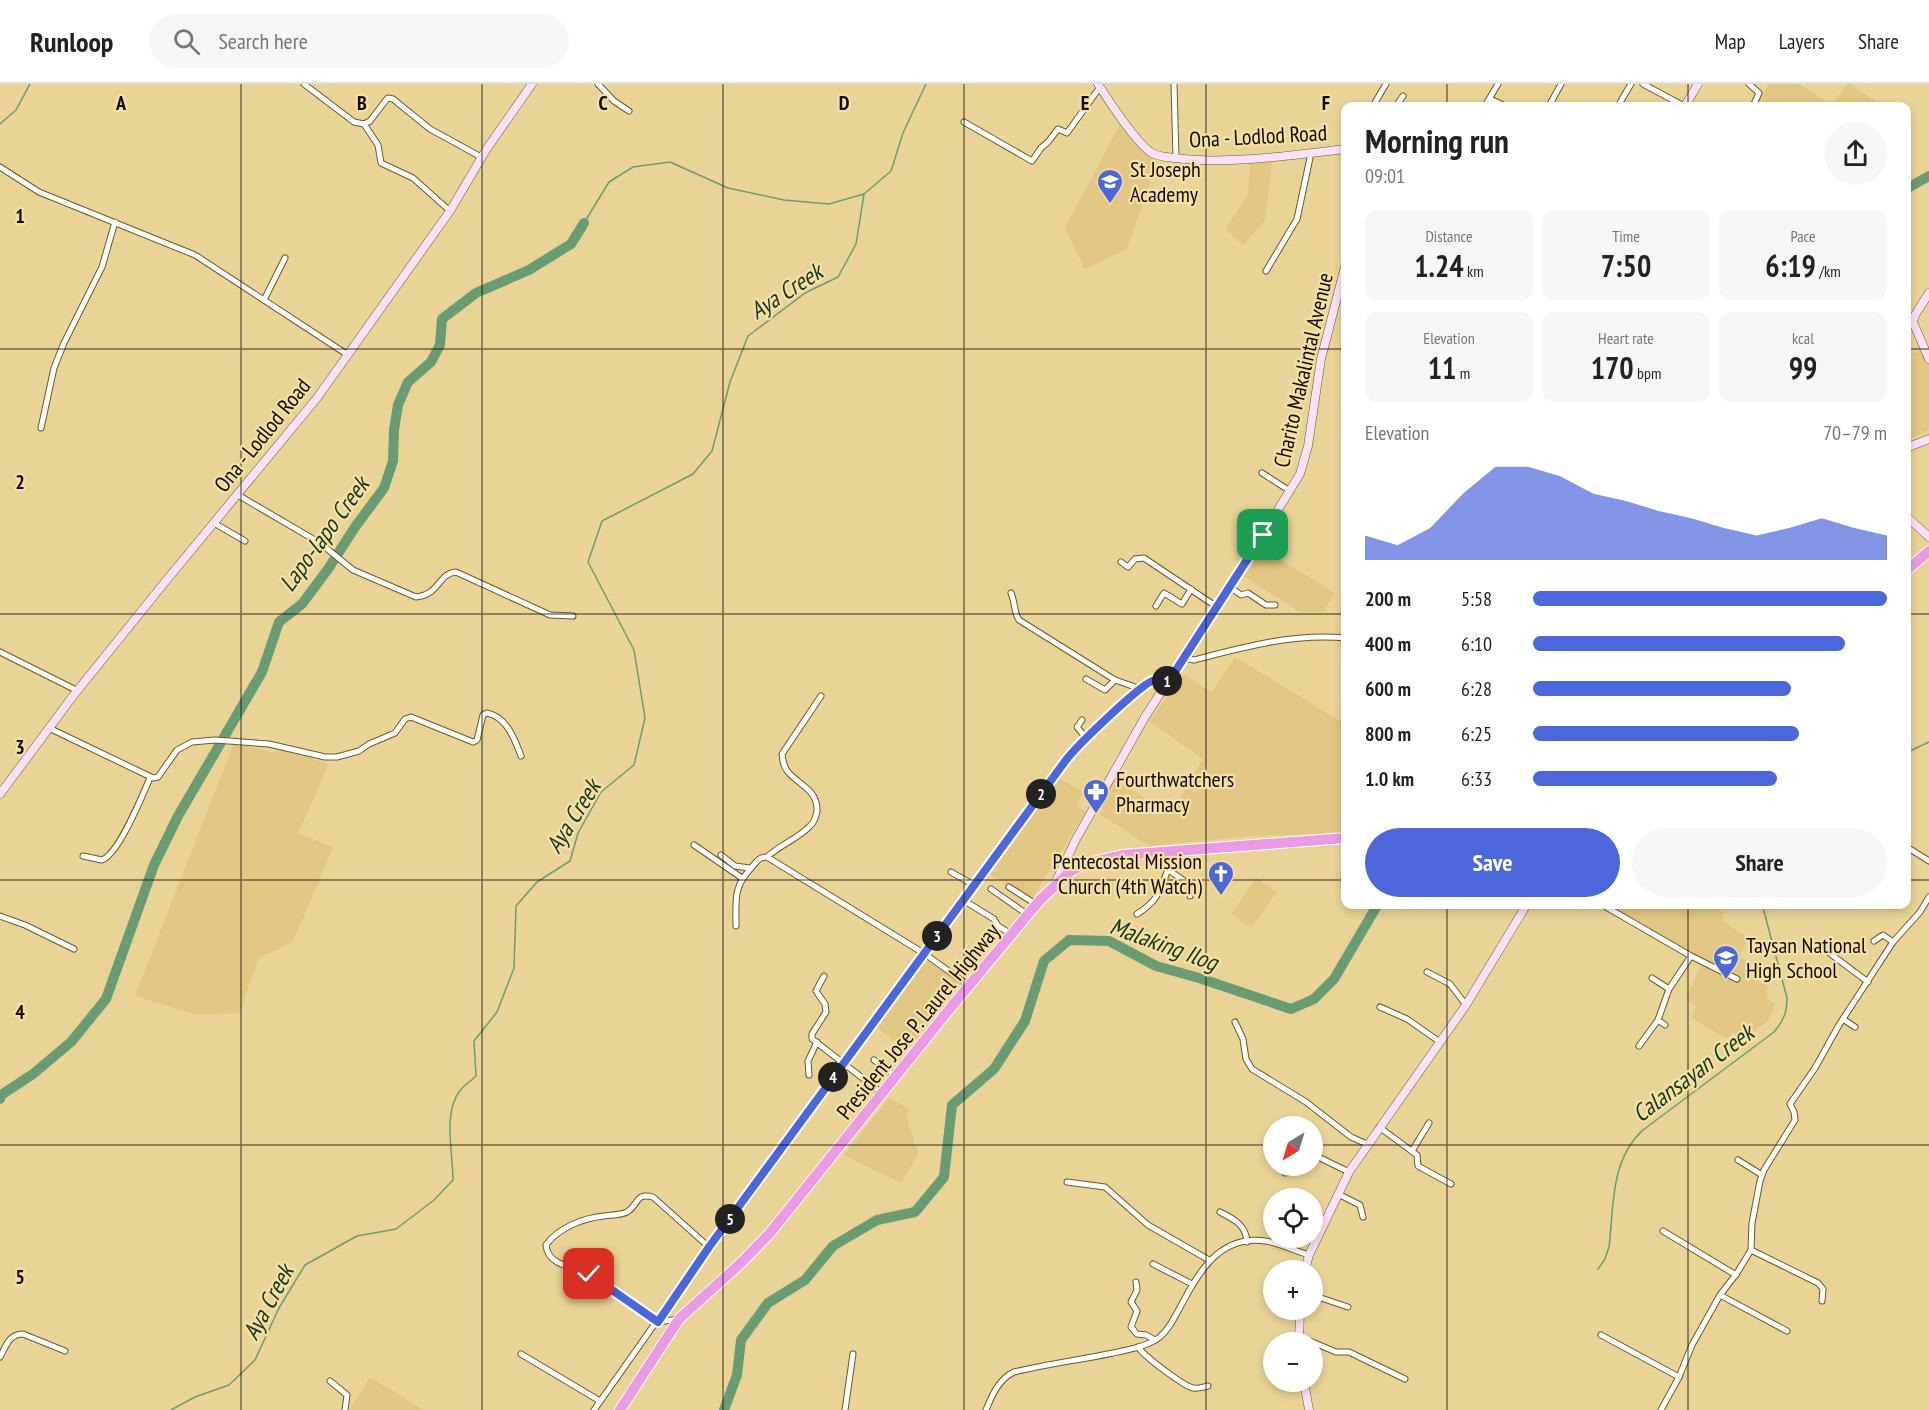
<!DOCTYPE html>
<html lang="en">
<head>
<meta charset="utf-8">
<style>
  :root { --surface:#fff; --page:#f6f6f6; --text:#222; --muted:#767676; --line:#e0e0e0; --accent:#4c67db }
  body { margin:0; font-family:"PT Sans Narrow",sans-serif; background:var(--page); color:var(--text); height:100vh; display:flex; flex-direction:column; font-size:22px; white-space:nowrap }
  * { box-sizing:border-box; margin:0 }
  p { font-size:20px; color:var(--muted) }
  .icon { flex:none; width:33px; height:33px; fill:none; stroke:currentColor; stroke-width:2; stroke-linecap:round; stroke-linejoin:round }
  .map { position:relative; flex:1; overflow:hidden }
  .side { position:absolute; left:1341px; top:18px; width:570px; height:807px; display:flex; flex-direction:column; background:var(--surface); border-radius:12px; box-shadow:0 3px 9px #0003 }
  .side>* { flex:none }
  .needle { width:39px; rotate:218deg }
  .tools { position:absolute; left:1263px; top:1032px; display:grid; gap:12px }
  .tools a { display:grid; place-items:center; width:60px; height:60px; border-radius:50%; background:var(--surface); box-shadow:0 3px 9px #0003; font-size:30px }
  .pin { position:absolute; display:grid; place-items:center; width:51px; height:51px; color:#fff; margin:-26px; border-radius:12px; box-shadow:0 3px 9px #0006 }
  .km { position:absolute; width:30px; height:30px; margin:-15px; border-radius:50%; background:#222; color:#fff; font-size:16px; line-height:30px; text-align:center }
  .round { display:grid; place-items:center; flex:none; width:63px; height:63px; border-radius:32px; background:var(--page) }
  .headline { display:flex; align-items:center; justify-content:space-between; height:102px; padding:0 24px }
  h1 { font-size:33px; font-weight:700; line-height:45px }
  .metrics { display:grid; grid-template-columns:repeat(3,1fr); gap:9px; height:102px; padding:6px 24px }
  .metrics div { display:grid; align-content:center; border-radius:12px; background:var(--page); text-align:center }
  .metrics b { font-size:30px; font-weight:700 }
  .metrics small { font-size:16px; font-weight:400 }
  .metrics p { font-size:16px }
  .chart { height:168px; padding:12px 24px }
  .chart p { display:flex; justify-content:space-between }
  .chart svg { width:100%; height:108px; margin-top:6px; fill:var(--accent); opacity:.7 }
  .cta { display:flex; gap:12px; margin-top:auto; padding:12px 24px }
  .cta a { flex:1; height:69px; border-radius:36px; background:var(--accent); color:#fff; font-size:24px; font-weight:700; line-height:69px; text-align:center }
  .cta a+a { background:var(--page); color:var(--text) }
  ul { padding:0 24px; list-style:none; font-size:20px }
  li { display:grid; grid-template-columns:96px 72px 1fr; align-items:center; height:45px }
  li i { height:15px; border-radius:8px; background:var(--accent) }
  header { display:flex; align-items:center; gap:36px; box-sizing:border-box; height:84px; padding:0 30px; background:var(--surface); border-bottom:2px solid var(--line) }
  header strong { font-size:28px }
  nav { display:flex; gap:33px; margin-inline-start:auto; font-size:21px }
  .search { width:420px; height:54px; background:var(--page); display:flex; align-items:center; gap:15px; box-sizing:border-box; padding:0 21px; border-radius:33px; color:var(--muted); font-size:22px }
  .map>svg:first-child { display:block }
  .built { fill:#e1c783 }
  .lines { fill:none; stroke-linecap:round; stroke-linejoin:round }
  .stream { stroke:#699c73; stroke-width:1.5 }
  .river { stroke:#699c73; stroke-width:10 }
  .street-casing { stroke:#6e5a1e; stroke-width:7 }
  .secondary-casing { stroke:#6e5a1e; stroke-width:9 }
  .highway-casing { stroke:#fff; stroke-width:12 }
  .street { stroke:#fff; stroke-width:5 }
  .secondary { stroke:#f9e1f7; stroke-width:8 }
  .highway { stroke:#eb9be4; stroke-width:10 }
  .route-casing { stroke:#fff; stroke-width:12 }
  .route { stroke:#4c67db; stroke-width:8 }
  .grid { fill:none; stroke:#120a00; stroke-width:1.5; stroke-opacity:0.55 }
  .labels { text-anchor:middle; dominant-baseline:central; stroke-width:4.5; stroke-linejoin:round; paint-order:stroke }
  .street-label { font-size:22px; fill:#120a00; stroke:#f7e0a3 }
  .poi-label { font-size:22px; fill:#120a00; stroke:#f7e0a3; text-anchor:start }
  .water-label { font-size:24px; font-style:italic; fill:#11381c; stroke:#f7e0a3 }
  .grid-label { font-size:20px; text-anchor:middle; font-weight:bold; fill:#120a00; stroke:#f7e0a3; stroke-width:4.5; stroke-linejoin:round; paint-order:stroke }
</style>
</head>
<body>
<header>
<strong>Runloop</strong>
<div class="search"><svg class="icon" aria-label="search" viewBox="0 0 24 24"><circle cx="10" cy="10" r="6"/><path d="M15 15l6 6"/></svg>Search here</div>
<nav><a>Map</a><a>Layers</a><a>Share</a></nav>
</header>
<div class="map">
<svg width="1929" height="1326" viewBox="0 0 1929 1326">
  <rect width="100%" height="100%" fill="#e9d396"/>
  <g class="built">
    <path d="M 1769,0 L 1800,0 L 1831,21 L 1848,0 L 1850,0 L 1883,22 L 1756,22 Z"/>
    <path d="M 1120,40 L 1157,78 L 1127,165 L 1085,185 L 1065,144 Z"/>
    <path d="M 1272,77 L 1265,136 L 1243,162 L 1226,145 L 1248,110 L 1250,80 Z"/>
    <path d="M 1929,262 L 1929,346 L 1907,356 L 1906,273 Z"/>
    <path d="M 1260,463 L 1335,509 L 1323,528 L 1300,528 L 1243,492 Z"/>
    <path d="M 1235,573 L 1345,640 L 1345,747 L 1321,750 L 1251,752 L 1149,762 L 1100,730 L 1103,725 L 1099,722 L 1114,696 L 1171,729 L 1203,675 L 1149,637 L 1184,591 L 1212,608 Z"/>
    <path d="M 234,659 L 275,669 L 277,663 L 329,680 L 298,749 L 333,763 L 293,858 L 259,874 L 239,929 L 197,931 L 135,912 Z"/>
    <path d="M 1055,692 L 1084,708 L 1076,722 L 1086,727 L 1031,817 L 987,788 Z"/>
    <path d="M 1256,794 L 1277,808 L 1251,844 L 1231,830 Z"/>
    <path d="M 1601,821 L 1712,821 L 1723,829 L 1724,838 L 1748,854 L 1740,872 L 1751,883 L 1748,891 L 1767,902 L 1767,914 L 1775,920 L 1768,937 L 1754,947 L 1746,946 L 1739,953 L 1733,949 L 1726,955 L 1691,933 L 1696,922 L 1686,915 L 1703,875 Z"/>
    <path d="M 923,874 L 960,899 L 907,966 L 874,942 Z"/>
    <path d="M 889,1014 L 910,1025 L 906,1031 L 918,1070 L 901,1099 L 844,1071 Z"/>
    <path d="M 370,1293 L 424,1326 L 349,1326 Z"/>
  </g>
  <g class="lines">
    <g class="stream">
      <path d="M 0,40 L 16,26 L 30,0"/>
      <path d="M 584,139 L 609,98 L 633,83 L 670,78 L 728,104 L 784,116 L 829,120 L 864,110 L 891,87 L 903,49 L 926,0"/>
      <path d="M 1906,669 L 1929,658"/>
      <path d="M 1598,1185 L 1605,1175 L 1609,1163 C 1614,1122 1610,1076 1643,1046 L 1774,948 C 1784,936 1787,928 1787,914 L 1762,820"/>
      <path d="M 171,1326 L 195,1313 L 229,1301 L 255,1276 L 279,1224 L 305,1181 L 357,1152 L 396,1145 L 434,1116 L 453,1096 C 453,1069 443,1030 459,1008 C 463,1002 471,997 476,992 L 474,957 L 497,928 L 514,884 L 516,822 L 537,798 L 570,777 L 578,749 L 601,708 L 634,681 L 645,634 L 634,566 L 588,478 L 602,437 L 693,390 L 712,367 L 730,298 L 748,252 L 805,209 L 838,193 L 856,160 L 864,110"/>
    </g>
    <g class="river">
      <path d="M 1906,105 L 1929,92"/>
      <path d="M 0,1015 L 1,1011 L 33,990 L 71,958 L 106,915 L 154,781 L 178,732 L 262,588 L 279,538 L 302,520 L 328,485 L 355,443 L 384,404 L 393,377 L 394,346 L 398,321 L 408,298 L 431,278 L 440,261 L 442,235 L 476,209 L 529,186 L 571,160 L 584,139"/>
      <path d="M 724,1326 L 737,1291 L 741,1256 L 768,1219 L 805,1196 L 833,1162 L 877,1136 L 915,1128 L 944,1093 L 952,1021 L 994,985 L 1025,937 L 1044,877 L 1069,856 L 1109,857 L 1156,882 L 1199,894 L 1291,925 L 1314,915 L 1334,895 L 1378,820"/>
    </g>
    <defs>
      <g id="street">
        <path d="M 304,0 L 354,38 L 364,40 L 370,37 L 386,16 L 388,14 L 393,15 L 430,45 L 481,73"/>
        <path d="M 598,0 L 614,17 L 629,27"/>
        <path d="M 1174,0 L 1176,74"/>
        <path d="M 1643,0 L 1684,22"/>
        <path d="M 1749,0 L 1759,9 L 1753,22"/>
        <path d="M 1490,15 L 1505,22"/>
        <path d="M 1373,22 L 1386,0"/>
        <path d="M 1396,22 L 1403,12"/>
        <path d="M 1485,22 L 1498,0"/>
        <path d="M 1549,22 L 1561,0"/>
        <path d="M 1618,22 L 1631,0"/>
        <path d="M 964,38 L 1032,77 L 1041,64 L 1048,58 L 1058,45 L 1067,49 L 1100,3"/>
        <path d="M 364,40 L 378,61 L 381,79 L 413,94 L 450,127"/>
        <path d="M 0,83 L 39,108 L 195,171 L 348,271"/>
        <path d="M 1266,187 L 1297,135 L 1311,69"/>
        <path d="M 264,216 L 285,174"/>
        <path d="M 41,344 L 54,284 L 64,259 L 102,183 L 115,138"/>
        <path d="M 1262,389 L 1290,407"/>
        <path d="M 238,411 L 320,459 L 353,486 L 416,513 C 441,510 437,490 456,488 L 550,531 L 573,532"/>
        <path d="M 214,439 L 245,457"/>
        <path d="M 1121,478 L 1128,483 L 1135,475 L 1144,474 L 1217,523"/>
        <path d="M 1230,503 L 1241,511 L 1248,509 L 1266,521 L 1275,521"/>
        <path d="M 1011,509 C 1015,518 1014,529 1019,536 L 1115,596 L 1141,605"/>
        <path d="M 1156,522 L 1164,509 L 1182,520 L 1191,505"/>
        <path d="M 0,568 L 78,607"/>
        <path d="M 1183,574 L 1194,576 C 1243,563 1294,549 1346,554"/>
        <path d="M 1086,595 L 1105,606 L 1115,596"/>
        <path d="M 1082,636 L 1077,643 L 1086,654"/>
        <path d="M 49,644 L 153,694 L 158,693 L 177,666 L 192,658 L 215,656 L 269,660 L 325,673 L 337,673 L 359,667 L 369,660 L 395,649 L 405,635 L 411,633 L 473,658 L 477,656 L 483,631 L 487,629 C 507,633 515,656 521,672"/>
        <path d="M 694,761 L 742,794"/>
        <path d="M 1910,765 L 1929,777"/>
        <path d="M 1146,770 L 1190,801 L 1190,812"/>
        <path d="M 721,771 L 735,782 L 750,784"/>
        <path d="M 83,772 L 102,776 C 119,770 142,712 150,694"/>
        <path d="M 767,773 C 780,761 797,755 809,743 C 814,739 816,733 817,727 C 818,706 799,701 788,688 C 783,682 783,677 782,670 L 821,612"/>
        <path d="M 951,788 L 974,801"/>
        <path d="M 1009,803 L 1037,821"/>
        <path d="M 991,805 L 1028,831"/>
        <path d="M 963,816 L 994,835 L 998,842 L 1011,850"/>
        <path d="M 1601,820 L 1691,872 L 1737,895"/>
        <path d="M 1137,830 C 1158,817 1160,807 1168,785"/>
        <path d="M 0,832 L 25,841 L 74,865"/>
        <path d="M 736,842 C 736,815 733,803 752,783 C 757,777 759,773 767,773 L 925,870 L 968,901"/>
        <path d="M 1874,857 L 1883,851 L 1893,858"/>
        <path d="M 1828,868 L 1868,898"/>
        <path d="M 1427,888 L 1450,900 L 1466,921"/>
        <path d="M 824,892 L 816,907 L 825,920 L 826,928 L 812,950 L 812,955 L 882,1009"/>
        <path d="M 1652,894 L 1669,905"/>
        <path d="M 1380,923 L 1407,935 L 1440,958"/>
        <path d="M 1843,935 L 1855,943"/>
        <path d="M 1658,936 L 1665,941"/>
        <path d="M 1235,938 L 1243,955 L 1246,975 L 1252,985 L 1306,1018 L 1351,1053 L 1367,1060"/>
        <path d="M 1639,962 L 1658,936 L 1669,905 L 1691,872"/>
        <path d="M 874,976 L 895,992"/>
        <path d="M 809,991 L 808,977 L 817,958"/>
        <path d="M 1379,1043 L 1417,1071 L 1418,1082 L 1451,1100"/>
        <path d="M 1412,1067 L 1429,1039"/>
        <path d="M 1312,1070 L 1349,1088"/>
        <path d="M 1738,1076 L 1762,1091"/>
        <path d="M 1285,1089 L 1294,1087 L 1296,1082"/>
        <path d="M 1067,1098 L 1105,1103 L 1148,1141 L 1209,1176"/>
        <path d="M 1338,1110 L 1360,1121 L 1363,1133"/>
        <path d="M 1220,1128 C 1234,1135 1246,1141 1247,1158"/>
        <path d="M 1663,1147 L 1736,1191"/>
        <path d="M 1751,1166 L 1818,1199 L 1823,1205 L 1822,1217"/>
        <path d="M 1153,1180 L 1192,1200"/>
        <path d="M 1136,1198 L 1137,1206 L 1131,1218 L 1137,1227 L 1131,1243 L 1137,1250 L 1146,1251 L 1155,1256"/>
        <path d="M 1312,1211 L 1348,1223"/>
        <path d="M 1720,1211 L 1787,1247"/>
        <path d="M 679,1235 L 658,1238 L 652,1235 L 589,1190 C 574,1182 548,1183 546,1161 C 558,1144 583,1134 604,1132 C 611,1131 621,1131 627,1128 C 639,1121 635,1108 653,1113 L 709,1163"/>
        <path d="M 1601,1251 L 1679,1293"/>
        <path d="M 1298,1252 L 1336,1268 L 1349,1268 L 1405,1295"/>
        <path d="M 1138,1263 C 1144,1272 1182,1301 1193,1304 C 1198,1305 1203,1303 1208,1302"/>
        <path d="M 521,1270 L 600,1317"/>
        <path d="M 0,1273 C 6,1262 9,1250 23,1250 L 65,1267"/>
        <path d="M 330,1297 L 347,1311 L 345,1326"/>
        <path d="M 1287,1298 L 1305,1304"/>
        <path d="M 594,1326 L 709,1163 L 1075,664 L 1141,605 L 1155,596 L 1169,597"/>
        <path d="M 845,1326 L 853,1270"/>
        <path d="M 986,1326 C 992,1311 999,1295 1014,1288 C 1047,1280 1080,1276 1113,1269 C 1128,1266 1144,1263 1157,1255 C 1169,1247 1176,1230 1183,1218 C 1200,1185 1222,1151 1265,1157 C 1280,1159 1295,1167 1309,1171"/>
        <path d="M 1661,1326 L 1679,1293 L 1692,1261 L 1720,1211 L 1737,1189 L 1751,1166 L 1752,1139 L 1760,1097 L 1764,1086 L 1795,1036 L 1794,1028 L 1790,1020 L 1815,984 L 1839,941 L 1893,858 L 1920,828 L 1929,813"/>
      </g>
      <g id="secondary">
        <path d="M 1098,0 C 1108,16 1137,60 1152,69 C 1159,73 1168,73 1175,74 C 1227,81 1293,71 1346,65"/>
        <path d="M 1685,22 L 1698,0"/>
        <path d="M 1929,209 L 1915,231 L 1913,238 L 1929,275"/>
        <path d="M 1906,364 L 1929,355"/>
        <path d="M 1906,432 L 1929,453"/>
        <path d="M 0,710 L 73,612 L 165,498 L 317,314 L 450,127 L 486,66 L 532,0"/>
        <path d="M 1055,800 L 1075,757 L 1145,633 L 1255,463 L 1300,390 L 1308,362 L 1321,275 L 1346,179"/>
        <path d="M 1305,1186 L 1309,1171 L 1349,1088 L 1466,921 L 1527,820"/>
        <path d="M 1299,1258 L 1300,1226"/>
        <path d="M 1304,1298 L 1309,1326"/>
      </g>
      <g id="highway">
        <path d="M 1906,487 L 1929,467"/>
        <path d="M 620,1326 L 679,1235 L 742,1178 L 770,1149 L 952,922 L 1040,816 L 1071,787 L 1084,780 L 1122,771 L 1346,754"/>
      </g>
    </defs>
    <use href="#street" class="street-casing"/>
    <use href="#secondary" class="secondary-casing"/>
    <use href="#highway" class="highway-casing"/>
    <use href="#street" class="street"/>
    <use href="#secondary" class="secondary"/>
    <use href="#highway" class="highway"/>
  </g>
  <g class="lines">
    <defs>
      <path id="route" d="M 589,1190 L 658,1238 L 709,1163 L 1066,676 C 1076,663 1142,598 1155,596 C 1159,595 1165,597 1169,597 L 1263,451"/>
    </defs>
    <use href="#route" class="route-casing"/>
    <use href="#route" class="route"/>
  </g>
  <path class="grid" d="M 241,0 L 241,1326M 482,0 L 482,1326M 723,0 L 723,1326M 964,0 L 964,1326M 1206,0 L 1206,1326M 1447,0 L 1447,22M 1688,0 L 1688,22M 0,265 L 1346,265M 1906,265 L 1929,265M 0,530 L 1346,530M 1906,530 L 1929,530M 0,796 L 1346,796M 1906,796 L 1929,796M 1447,820 L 1447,1326M 1688,820 L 1688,1326M 0,1061 L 1274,1061M 1312,1061 L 1929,1061"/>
  <defs>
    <symbol id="school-pin" viewBox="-11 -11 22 30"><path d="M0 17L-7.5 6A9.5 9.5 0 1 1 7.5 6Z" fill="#4c67db" stroke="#f7e0a3"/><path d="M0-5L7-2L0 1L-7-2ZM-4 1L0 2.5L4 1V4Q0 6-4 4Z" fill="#fff"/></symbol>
    <symbol id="pharmacy-pin" viewBox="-11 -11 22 30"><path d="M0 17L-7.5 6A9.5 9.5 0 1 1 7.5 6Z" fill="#4c67db" stroke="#f7e0a3"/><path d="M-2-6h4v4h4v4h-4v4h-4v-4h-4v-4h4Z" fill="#fff"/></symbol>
    <symbol id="church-pin" viewBox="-11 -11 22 30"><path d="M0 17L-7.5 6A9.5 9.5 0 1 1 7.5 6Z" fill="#4c67db" stroke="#f7e0a3"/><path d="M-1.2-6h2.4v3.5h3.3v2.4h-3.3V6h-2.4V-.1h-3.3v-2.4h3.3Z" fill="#fff"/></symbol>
  </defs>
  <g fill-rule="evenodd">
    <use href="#school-pin" x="1095" y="83" width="30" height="40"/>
    <use href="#pharmacy-pin" x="1081" y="693" width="30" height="40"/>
    <use href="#church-pin" x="1206" y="775" width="30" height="40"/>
    <use href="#school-pin" x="1711" y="859" width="30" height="40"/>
  </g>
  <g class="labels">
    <g class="street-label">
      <text transform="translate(1258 52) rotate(-3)">Ona - Lodlod Road</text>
      <text transform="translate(1303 286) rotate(-77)">Charito Makalintal Avenue</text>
      <text transform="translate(262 351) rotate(-51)">Ona - Lodlod Road</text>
      <text transform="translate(918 937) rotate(-51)">President Jose P. Laurel Highway</text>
    </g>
    <g class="poi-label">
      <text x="1130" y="85">St Joseph<tspan x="1130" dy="25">Academy</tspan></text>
      <text x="1116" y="695">Fourthwatchers<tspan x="1116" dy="25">Pharmacy</tspan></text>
      <text x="1202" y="777" text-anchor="end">Pentecostal Mission<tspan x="1202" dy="25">Church (4th Watch)</tspan></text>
      <text x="1746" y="861">Taysan National<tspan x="1746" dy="25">High School</tspan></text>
    </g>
    <g class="water-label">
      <text transform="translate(786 207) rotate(-33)">Aya Creek</text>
      <text transform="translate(324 450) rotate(-54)">Lapo-lapo Creek</text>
      <text transform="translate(573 732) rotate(-58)">Aya Creek</text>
      <text transform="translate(1164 860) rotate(20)">Malaking Ilog</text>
      <text transform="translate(1693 989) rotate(-37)">Calansayan Creek</text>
      <text transform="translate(268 1218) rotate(-62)">Aya Creek</text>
    </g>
  </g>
  <g class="grid-label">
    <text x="121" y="26">A</text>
    <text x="362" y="26">B</text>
    <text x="603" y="26">C</text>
    <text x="844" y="26">D</text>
    <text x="1085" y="26">E</text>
    <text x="1326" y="26">F</text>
    <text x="20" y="139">1</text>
    <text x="20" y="405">2</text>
    <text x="20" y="670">3</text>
    <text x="20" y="935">4</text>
    <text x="20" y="1200">5</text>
  </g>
</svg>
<div class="tools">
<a><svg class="needle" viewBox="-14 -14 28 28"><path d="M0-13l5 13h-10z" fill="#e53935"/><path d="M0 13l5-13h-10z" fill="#767676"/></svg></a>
<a><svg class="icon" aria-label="locate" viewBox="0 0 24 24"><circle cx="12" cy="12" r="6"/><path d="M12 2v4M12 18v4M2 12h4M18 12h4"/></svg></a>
<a>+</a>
<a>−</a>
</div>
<div class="pin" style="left:1263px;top:451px;background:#1e9e55"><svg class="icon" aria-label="arrive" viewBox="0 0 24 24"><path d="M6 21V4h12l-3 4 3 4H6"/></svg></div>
<div class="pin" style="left:589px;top:1190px;background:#d93025"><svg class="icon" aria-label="check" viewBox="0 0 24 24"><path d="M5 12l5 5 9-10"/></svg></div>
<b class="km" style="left:1167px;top:597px">1</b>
<b class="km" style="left:1041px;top:710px">2</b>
<b class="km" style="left:937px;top:852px">3</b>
<b class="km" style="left:833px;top:993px">4</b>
<b class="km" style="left:730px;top:1135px">5</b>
<section class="side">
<div class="headline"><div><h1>Morning run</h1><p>09:01</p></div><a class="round"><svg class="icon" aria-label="share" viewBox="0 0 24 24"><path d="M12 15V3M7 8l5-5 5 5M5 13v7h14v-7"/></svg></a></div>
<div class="metrics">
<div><p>Distance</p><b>1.24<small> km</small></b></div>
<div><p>Time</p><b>7:50</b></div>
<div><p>Pace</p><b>6:19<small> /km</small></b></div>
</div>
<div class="metrics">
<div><p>Elevation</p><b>11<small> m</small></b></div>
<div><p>Heart rate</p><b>170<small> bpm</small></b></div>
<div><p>kcal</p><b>99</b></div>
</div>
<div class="chart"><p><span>Elevation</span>70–79 m</p>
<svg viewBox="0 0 160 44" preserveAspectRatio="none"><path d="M0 44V34L10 38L20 31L30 17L40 6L50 6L60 10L70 17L80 20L90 24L100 27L110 31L120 34L130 31L140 27L150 31L160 34V44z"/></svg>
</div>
<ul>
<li><b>200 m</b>5:58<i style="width:100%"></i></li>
<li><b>400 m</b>6:10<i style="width:88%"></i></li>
<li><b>600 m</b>6:28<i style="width:73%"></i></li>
<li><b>800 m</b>6:25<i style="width:75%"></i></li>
<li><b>1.0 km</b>6:33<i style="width:69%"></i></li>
</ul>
<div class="cta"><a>Save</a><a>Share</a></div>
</section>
</div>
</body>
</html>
